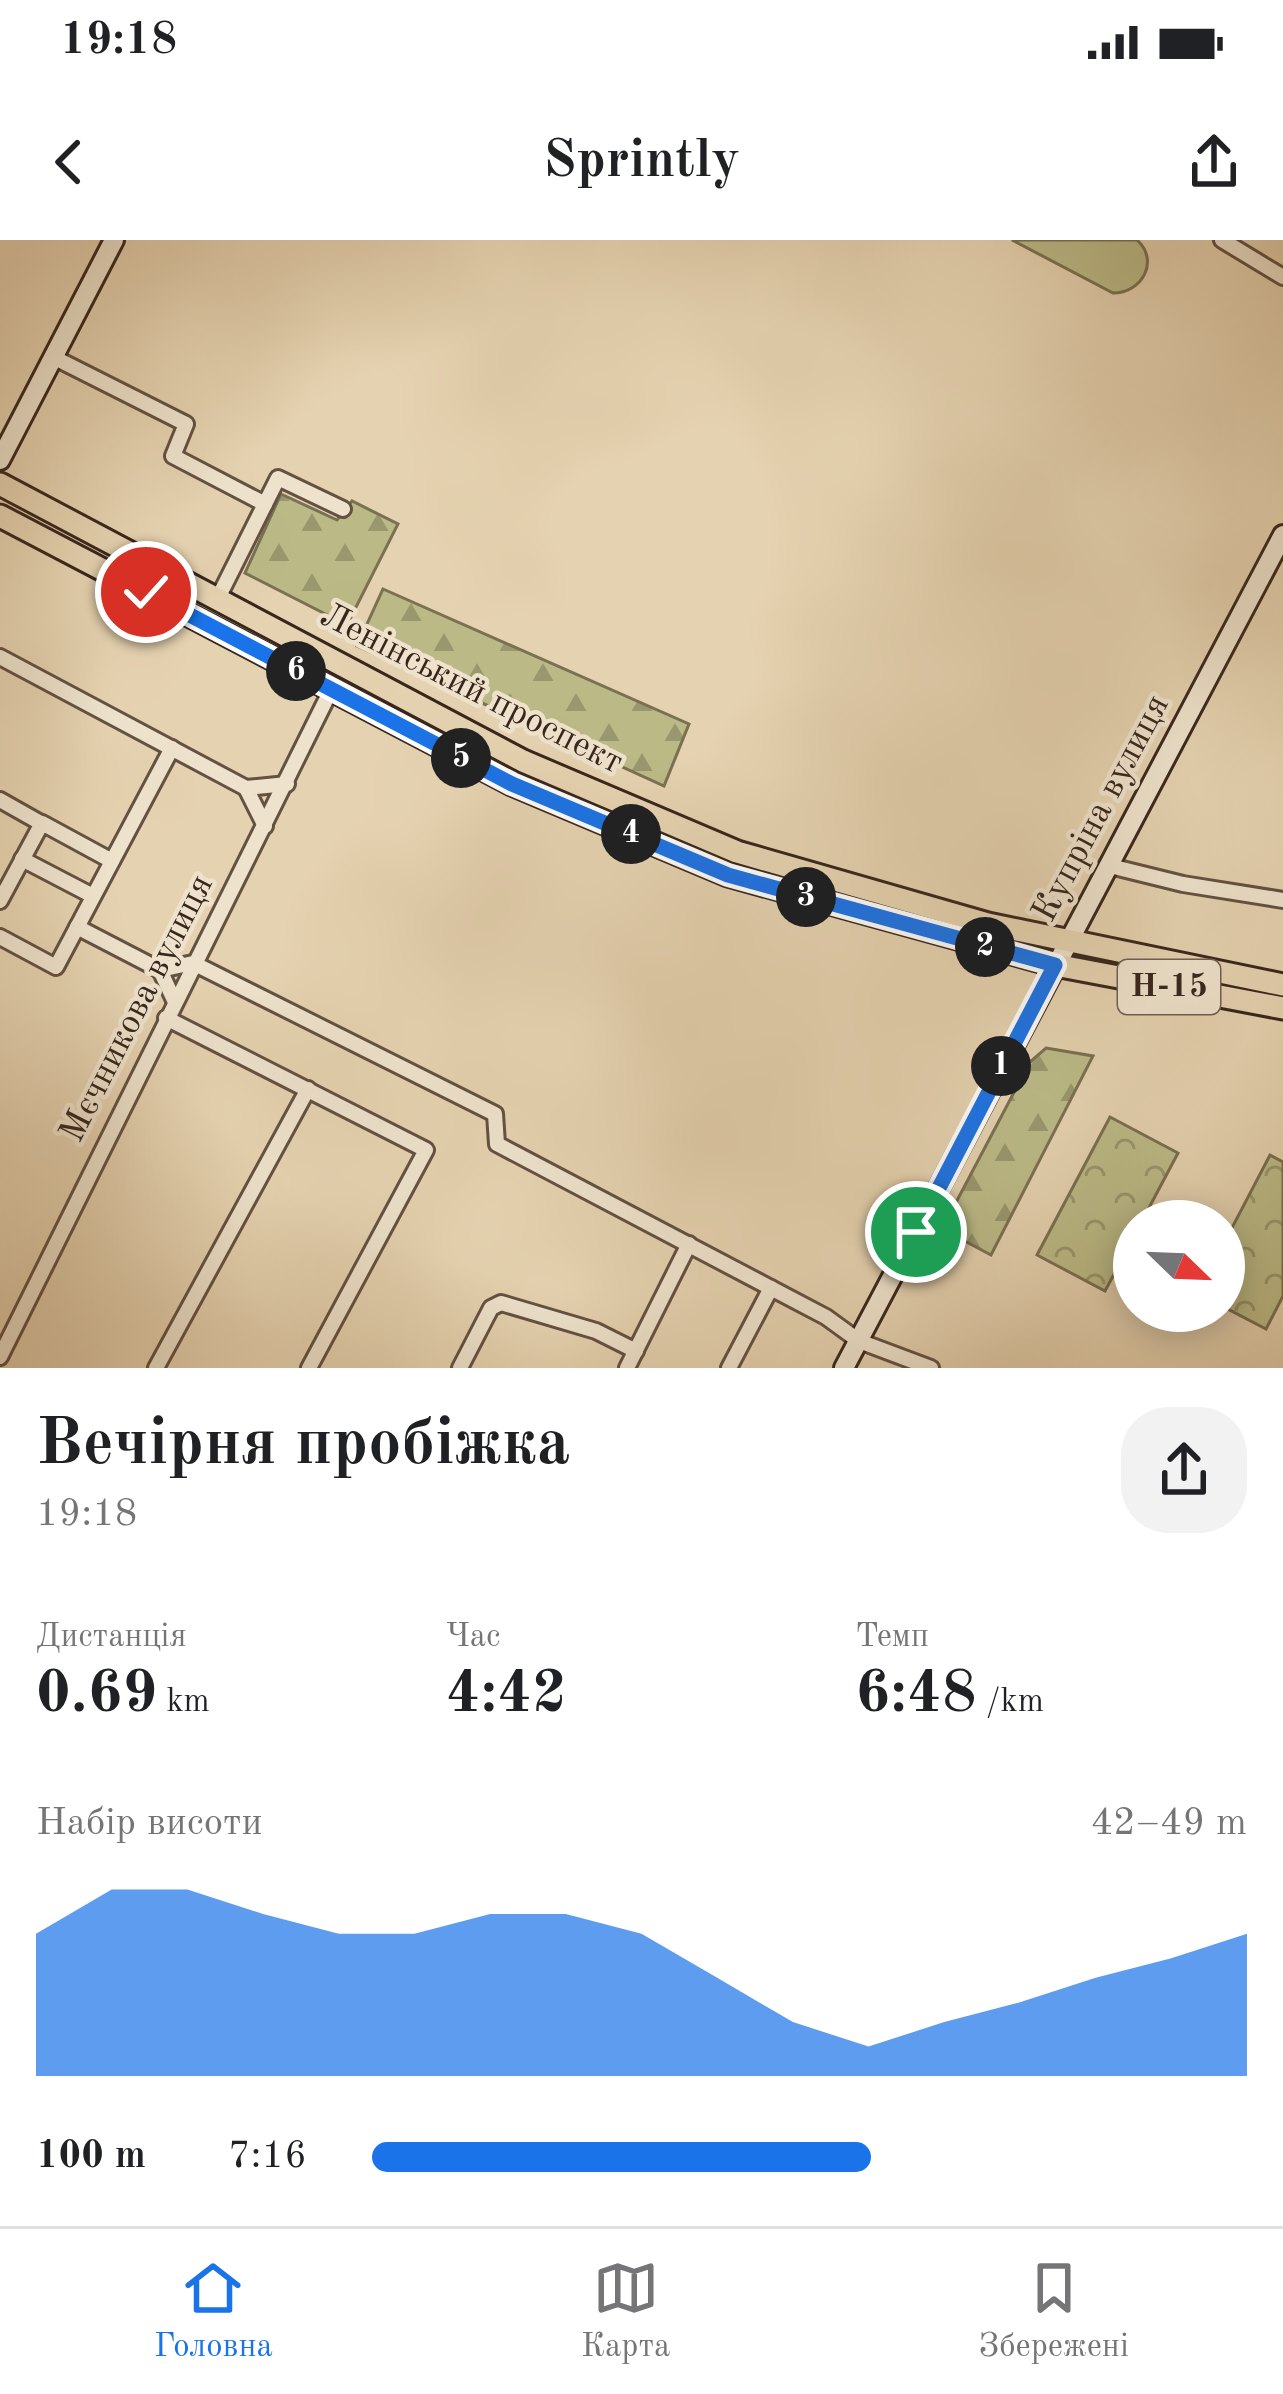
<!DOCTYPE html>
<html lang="uk">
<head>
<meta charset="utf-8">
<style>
  :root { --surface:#fff; --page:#f2f2f2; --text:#202124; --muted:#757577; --line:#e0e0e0; --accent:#1a73e8 }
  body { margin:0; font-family:"Old Standard TT",serif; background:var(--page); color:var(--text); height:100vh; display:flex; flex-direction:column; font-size:45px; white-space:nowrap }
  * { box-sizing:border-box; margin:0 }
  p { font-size:39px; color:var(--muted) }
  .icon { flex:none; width:66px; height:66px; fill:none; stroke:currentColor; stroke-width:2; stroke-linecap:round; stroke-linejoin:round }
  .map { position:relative; height:1128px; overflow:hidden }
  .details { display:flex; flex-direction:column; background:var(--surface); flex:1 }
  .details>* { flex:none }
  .needle { width:78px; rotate:113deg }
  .tools { position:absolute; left:1113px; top:960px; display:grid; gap:24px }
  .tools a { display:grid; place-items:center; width:132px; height:132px; border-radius:50%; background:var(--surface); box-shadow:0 6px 30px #0003; font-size:60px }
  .pin { position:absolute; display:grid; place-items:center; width:102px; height:102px; color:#fff; margin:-51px; border:6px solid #fff; border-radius:50%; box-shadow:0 3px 12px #0007 }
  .km { position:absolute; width:60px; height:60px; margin:-30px; border-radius:50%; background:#222; color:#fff; font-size:33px; line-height:60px; text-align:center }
  .round { display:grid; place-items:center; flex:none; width:126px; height:126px; border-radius:48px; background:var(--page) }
  .overview { display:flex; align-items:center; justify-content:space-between; height:204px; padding:0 36px }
  h1 { font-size:66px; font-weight:700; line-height:90px }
  .figures { display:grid; grid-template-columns:repeat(3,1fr); gap:18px; height:204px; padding:12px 36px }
  .figures div { display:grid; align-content:center }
  .figures b { font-size:60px; font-weight:700 }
  .figures small { font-size:33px; font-weight:400 }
  .figures p { font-size:33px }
  .chart { height:336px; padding:24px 36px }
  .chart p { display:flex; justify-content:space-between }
  .chart svg { width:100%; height:216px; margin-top:12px; fill:var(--accent); opacity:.7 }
  ul { padding:0 36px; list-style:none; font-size:39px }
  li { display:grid; grid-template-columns:192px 144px 1fr; align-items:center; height:90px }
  li i { height:30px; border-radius:15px; background:var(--accent) }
  .status { display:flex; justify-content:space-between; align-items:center; height:84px; padding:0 60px; background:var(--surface); direction:ltr }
  .status svg { height:33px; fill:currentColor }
  header { display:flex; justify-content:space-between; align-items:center; height:156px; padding:0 36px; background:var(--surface); font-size:54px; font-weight:700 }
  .dock { display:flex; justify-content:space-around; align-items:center; height:168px; border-top:3px solid var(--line); background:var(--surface); font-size:33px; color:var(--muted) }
  .dock a { display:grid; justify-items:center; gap:6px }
  .dock .on { color:var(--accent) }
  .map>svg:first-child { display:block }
  .forest { fill:url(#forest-firs); stroke:#7a7052; stroke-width:3 }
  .park { fill:url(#park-crowns); stroke:#7a7052; stroke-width:3 }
  .garden { fill:#bbba87; stroke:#7a7052; stroke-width:3 }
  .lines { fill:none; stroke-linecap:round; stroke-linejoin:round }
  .street-casing { stroke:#635142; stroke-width:20 }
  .secondary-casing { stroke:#38261d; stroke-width:24 }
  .primary-casing { stroke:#38261d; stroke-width:27 }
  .street { stroke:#eee2cc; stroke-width:14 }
  .secondary { stroke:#eee2cc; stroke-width:18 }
  .primary { stroke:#e5d2b0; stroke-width:21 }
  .route-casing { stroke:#fff; stroke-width:24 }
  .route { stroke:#1a73e8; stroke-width:15 }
  .labels { text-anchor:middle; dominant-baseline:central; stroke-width:9; stroke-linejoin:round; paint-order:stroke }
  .shield { fill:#eee2cc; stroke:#6f5e52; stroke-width:3 }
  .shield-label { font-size:33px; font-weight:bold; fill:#38261d }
  .street-label { font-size:36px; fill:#38261d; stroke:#eee2cc }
</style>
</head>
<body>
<div class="status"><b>19:18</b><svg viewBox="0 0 49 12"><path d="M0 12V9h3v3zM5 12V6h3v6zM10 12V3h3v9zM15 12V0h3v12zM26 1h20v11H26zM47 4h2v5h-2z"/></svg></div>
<header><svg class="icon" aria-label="back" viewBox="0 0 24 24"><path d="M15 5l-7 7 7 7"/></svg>Sprintly<svg class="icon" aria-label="share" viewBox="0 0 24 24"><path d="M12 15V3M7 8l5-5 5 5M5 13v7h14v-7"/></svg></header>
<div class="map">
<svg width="1283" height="1128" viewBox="0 0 1283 1128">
  <defs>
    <pattern id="forest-firs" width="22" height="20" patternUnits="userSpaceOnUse" patternTransform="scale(3)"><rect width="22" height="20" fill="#bbba87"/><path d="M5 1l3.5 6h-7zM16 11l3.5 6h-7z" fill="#99976e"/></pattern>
    <pattern id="park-crowns" width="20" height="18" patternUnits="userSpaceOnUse" patternTransform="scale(3)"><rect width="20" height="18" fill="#bbba87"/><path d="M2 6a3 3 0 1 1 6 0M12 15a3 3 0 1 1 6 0" fill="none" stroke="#99976e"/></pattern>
  </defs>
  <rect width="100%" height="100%" fill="#e5d2b0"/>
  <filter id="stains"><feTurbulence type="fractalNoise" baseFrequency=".00167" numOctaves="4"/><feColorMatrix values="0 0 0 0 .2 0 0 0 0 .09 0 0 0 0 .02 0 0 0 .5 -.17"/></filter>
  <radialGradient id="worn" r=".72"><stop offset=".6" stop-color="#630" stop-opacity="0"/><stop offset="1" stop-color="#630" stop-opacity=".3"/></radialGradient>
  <g class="forest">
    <path d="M 281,254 L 337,280 L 352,261 L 398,284 L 347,385 L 245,333 Z"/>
    <path d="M 383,349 L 689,484 L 664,546 L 357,406 Z"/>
    <path d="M 1046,808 L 1093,816 L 991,1015 L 942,989 L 1030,822 Z"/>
  </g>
  <g class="park">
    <path d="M 1110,877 L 1178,913 L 1142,981 L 1134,981 L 1134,997 L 1105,1051 L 1037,1015 Z"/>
    <path d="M 1270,915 L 1283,922 L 1283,1056 L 1266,1089 L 1224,1067 L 1224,1003 Z"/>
  </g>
  <path class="garden" d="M 1012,0 L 1137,0 C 1160,21 1142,53 1113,53 Z"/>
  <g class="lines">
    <defs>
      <g id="street">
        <path d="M 1222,0 L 1283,37"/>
        <path d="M 53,117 L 186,184 L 173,216 L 265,264 L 218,358"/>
        <path d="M 265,264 L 278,238 L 343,269"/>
        <path d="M 0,417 L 246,548"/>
        <path d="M 0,560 L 46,586"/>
        <path d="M 265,586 L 246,548 L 287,544"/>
        <path d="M 22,619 L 93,656"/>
        <path d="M 1110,626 L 1183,644 L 1283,660"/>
        <path d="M 0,661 L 42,583 L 112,621"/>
        <path d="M 77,687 L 160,730"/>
        <path d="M 0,697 L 56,727 L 172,508"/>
        <path d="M 174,760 L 160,730 L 193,723 L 495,874 L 497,904 L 826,1077 L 859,1101 L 931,1128"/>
        <path d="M 166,778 L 426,910 L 309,1128"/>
        <path d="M 0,1117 L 331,450"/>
        <path d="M 156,1128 L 308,849"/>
        <path d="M 460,1128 L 491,1068 L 501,1063 L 596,1091 L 636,1111"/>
        <path d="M 627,1128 L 689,1004"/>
        <path d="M 729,1128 L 771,1048"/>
      </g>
      <g id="secondary">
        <path d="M 0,220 L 114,0"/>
        <path d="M 844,1128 L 1283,295"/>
      </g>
      <g id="primary">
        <path d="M 0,244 L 523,521 L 737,612 L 988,684 L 1283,745"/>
        <path d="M 0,276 L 512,544 L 728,635 L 1055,725 L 1283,768"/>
      </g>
    </defs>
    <use href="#street" class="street-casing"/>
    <use href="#secondary" class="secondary-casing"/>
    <use href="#primary" class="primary-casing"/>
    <use href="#street" class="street"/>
    <use href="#secondary" class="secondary"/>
    <use href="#primary" class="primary"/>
  </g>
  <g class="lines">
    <defs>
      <path id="route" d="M 146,352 L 512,544 L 728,635 L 1055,725 L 916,992"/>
    </defs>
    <use href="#route" class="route-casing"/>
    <use href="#route" class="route"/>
  </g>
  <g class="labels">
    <rect class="shield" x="1118" y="720" width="102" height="54" rx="9"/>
    <g class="shield-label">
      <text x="1169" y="747">Н-15</text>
    </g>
    <g class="street-label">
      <text transform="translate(471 450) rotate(27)">Ленінський проспект</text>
      <text transform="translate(1102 569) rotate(-62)">Купріна вулиця</text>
      <text transform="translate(138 769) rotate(-63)">Мєчникова вулиця</text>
    </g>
  </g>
  <rect width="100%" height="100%" filter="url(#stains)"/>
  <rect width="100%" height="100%" fill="url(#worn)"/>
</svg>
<div class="tools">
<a><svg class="needle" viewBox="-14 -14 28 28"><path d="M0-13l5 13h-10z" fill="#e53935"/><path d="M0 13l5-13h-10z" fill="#757577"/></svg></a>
</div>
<div class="pin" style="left:916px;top:992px;background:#1e9e55"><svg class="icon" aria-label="arrive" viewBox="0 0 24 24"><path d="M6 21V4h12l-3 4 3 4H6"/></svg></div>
<div class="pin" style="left:146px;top:352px;background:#d93025"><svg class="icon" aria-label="check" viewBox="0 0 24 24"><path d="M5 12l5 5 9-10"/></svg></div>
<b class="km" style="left:1001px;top:826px">1</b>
<b class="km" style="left:985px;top:707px">2</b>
<b class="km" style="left:806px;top:657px">3</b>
<b class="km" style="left:631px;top:594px">4</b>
<b class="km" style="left:461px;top:518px">5</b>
<b class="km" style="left:296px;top:431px">6</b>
</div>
<section class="details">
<div class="overview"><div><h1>Вечірня пробіжка</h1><p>19:18</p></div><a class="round"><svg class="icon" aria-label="share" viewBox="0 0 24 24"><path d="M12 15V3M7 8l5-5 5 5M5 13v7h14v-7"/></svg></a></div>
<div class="figures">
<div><p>Дистанція</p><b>0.69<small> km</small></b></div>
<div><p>Час</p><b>4:42</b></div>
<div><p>Темп</p><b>6:48<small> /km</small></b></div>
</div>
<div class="chart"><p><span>Набір висоти</span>42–49 m</p>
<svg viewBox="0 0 160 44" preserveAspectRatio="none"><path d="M0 44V15L10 6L20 6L30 11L40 15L50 15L60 11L70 11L80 15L90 24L100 33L110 38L120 33L130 29L140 24L150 20L160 15V44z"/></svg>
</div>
<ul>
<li><b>100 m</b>7:16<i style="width:57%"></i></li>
</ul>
</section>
<nav class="dock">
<a class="on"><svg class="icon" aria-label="home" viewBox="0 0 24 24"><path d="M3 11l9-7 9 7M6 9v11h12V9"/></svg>Головна</a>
<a><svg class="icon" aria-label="map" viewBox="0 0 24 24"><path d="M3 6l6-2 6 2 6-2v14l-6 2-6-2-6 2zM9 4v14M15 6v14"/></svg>Карта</a>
<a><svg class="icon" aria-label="saved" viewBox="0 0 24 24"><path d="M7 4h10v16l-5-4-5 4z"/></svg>Збережені</a>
</nav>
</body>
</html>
